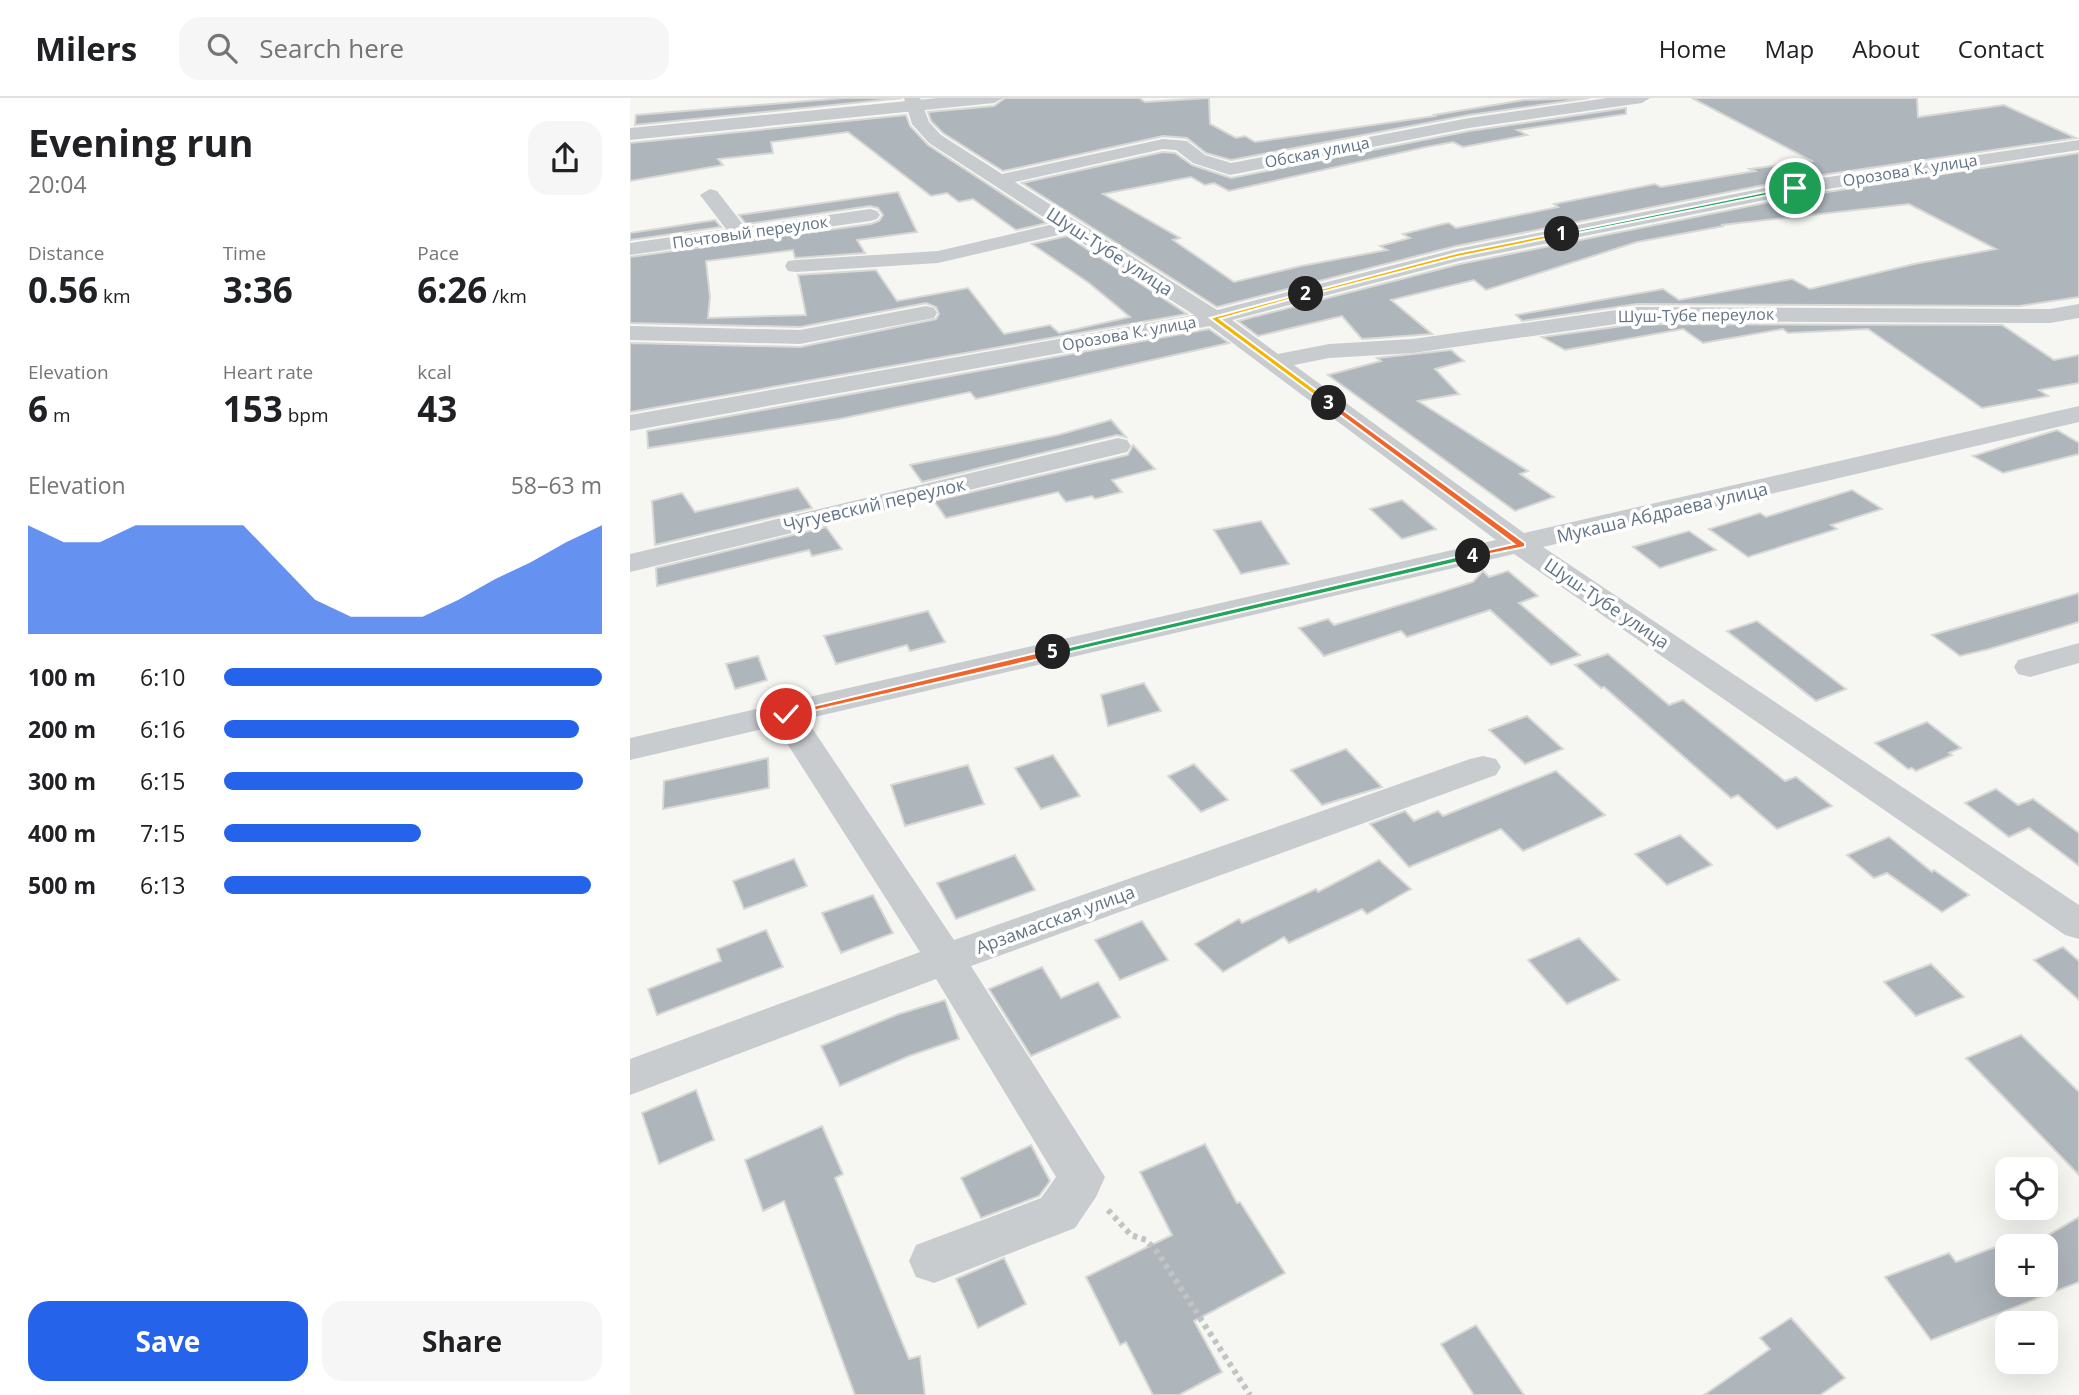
<!DOCTYPE html>
<html lang="en">
<head>
<meta charset="utf-8">
<style>
  :root { --surface:#fff; --page:#f6f6f6; --text:#202124; --muted:#757577; --line:#e0e0e0; --accent:#2563eb }
  body { margin:0; font-family:"Open Sans",sans-serif; background:var(--page); color:var(--text); height:100vh; display:flex; flex-direction:column; font-size:26px; white-space:nowrap }
  * { box-sizing:border-box; margin:0 }
  p { font-size:23px; color:var(--muted) }
  .icon { flex:none; width:38px; height:38px; fill:none; stroke:currentColor; stroke-width:2; stroke-linecap:round; stroke-linejoin:round }
  .map { position:relative; flex:1; overflow:hidden }
  .details { display:flex; flex-direction:column; background:var(--surface); width:630px }
  .details>* { flex:none }
  .fabs { position:absolute; left:1365px; top:1059px; display:grid; gap:14px }
  .fabs a { display:grid; place-items:center; width:63px; height:63px; border-radius:14px; background:var(--surface); box-shadow:0 7px 28px #0002; font-size:35px }
  .pin { position:absolute; display:grid; place-items:center; width:60px; height:60px; color:#fff; margin:-30px; border:4px solid #fff; border-radius:50%; box-shadow:0 2px 7px #0007 }
  .km { position:absolute; width:35px; height:35px; margin:-18px; border-radius:50%; background:#222; color:#fff; font-size:19px; line-height:35px; text-align:center }
  .round { display:grid; place-items:center; flex:none; width:74px; height:74px; border-radius:21px; background:var(--page) }
  .headline { display:flex; align-items:center; justify-content:space-between; height:119px; padding:0 28px }
  h1 { font-size:38px; font-weight:700; line-height:52px }
  .metrics { display:grid; grid-template-columns:repeat(3,1fr); gap:10px; height:119px; padding:7px 28px }
  .metrics div { display:grid; align-content:center }
  .metrics b { font-size:35px; font-weight:700 }
  .metrics small { font-size:19px; font-weight:400 }
  .metrics p { font-size:19px }
  .chart { height:196px; padding:14px 28px }
  .chart p { display:flex; justify-content:space-between }
  .chart svg { width:100%; height:126px; margin-top:7px; fill:var(--accent); opacity:.7 }
  .button { display:flex; gap:14px; margin-top:auto; padding:14px 28px }
  .button a { flex:1; height:80px; border-radius:21px; background:var(--accent); color:#fff; font-size:28px; font-weight:700; line-height:80px; text-align:center }
  .button a+a { background:var(--page); color:var(--text) }
  ul { padding:0 28px; list-style:none; font-size:23px }
  li { display:grid; grid-template-columns:112px 84px 1fr; align-items:center; height:52px }
  li i { height:18px; border-radius:9px; background:var(--accent) }
  header { display:flex; align-items:center; gap:42px; box-sizing:border-box; height:98px; padding:0 35px; background:var(--surface); border-bottom:2px solid var(--line) }
  header strong { font-size:33px }
  nav { display:flex; gap:38px; margin-inline-start:auto; font-size:24px }
  .search { width:490px; height:63px; background:var(--page); display:flex; align-items:center; gap:18px; box-sizing:border-box; padding:0 24px; border-radius:21px; color:var(--muted); font-size:26px }
  main { display:flex; flex:1; min-height:0 }
  .map>svg:first-child { display:block }
  .building { fill:#aeb5bb; stroke:#d8d8d5; stroke-width:2 }
  .lines { fill:none; stroke-linecap:round; stroke-linejoin:round }
  .path { stroke:#c2c3c5; stroke-width:6; stroke-dasharray:4.5 4.5; stroke-linecap:butt }
  .minor { fill:#c9cccf; fill-rule:evenodd }
  .tertiary { fill:#c9cccf; fill-rule:evenodd }
  .split-1 { fill:#22a559; stroke:#fff; stroke-width:2 }
  .split-2 { fill:#f5b400; stroke:#fff; stroke-width:2 }
  .split-3 { fill:#f5b400; stroke:#fff; stroke-width:2 }
  .split-4 { fill:#f0652b; stroke:#fff; stroke-width:2 }
  .split-5 { fill:#22a559; stroke:#fff; stroke-width:2 }
  .split-6 { fill:#f0652b; stroke:#fff; stroke-width:2 }
  .labels { text-anchor:middle; dominant-baseline:central; stroke-width:7; stroke-linejoin:round; paint-order:stroke }
  .far-street-label { font-size:16px; fill:#637586; stroke:#fff }
  .street-label { font-size:18px; fill:#637586; stroke:#fff }
</style>
</head>
<body>
<header>
<strong>Milers</strong>
<div class="search"><svg class="icon" aria-label="search" viewBox="0 0 24 24"><circle cx="10" cy="10" r="6"/><path d="M15 15l6 6"/></svg>Search here</div>
<nav><a>Home</a><a>Map</a><a>About</a><a>Contact</a></nav>
</header>
<main>
<section class="details">
<div class="headline"><div><h1>Evening run</h1><p>20:04</p></div><a class="round"><svg class="icon" aria-label="share" viewBox="0 0 24 24"><path d="M12 15V3M7 8l5-5 5 5M5 13v7h14v-7"/></svg></a></div>
<div class="metrics">
<div><p>Distance</p><b>0.56<small> km</small></b></div>
<div><p>Time</p><b>3:36</b></div>
<div><p>Pace</p><b>6:26<small> /km</small></b></div>
</div>
<div class="metrics">
<div><p>Elevation</p><b>6<small> m</small></b></div>
<div><p>Heart rate</p><b>153<small> bpm</small></b></div>
<div><p>kcal</p><b>43</b></div>
</div>
<div class="chart"><p><span>Elevation</span>58–63 m</p>
<svg viewBox="0 0 160 44" preserveAspectRatio="none"><path d="M0 44V6L10 12L20 12L30 6L40 6L50 6L60 6L70 19L80 32L90 38L100 38L110 38L120 32L130 25L140 19L150 12L160 6V44z"/></svg>
</div>
<ul>
<li><b>100 m</b>6:10<i style="width:100%"></i></li>
<li><b>200 m</b>6:16<i style="width:94%"></i></li>
<li><b>300 m</b>6:15<i style="width:95%"></i></li>
<li><b>400 m</b>7:15<i style="width:52%"></i></li>
<li><b>500 m</b>6:13<i style="width:97%"></i></li>
</ul>
<div class="button"><a>Save</a><a>Share</a></div>
</section>
<div class="map">
<svg width="1449" height="1297" viewBox="0 0 1449 1297">
  <rect width="100%" height="100%" fill="#f6f7f3"/>
  <g class="building">
    <path d="M 214,0 L 272,0 L 5,27 L 6,17 Z"/>
    <path d="M 375,0 L 509,0 L 515,4 L 579,0 L 580,26 L 606,40 L 615,38 L 625,44 L 805,18 L 804,17 L 894,2 L 959,0 L 839,17 L 601,62 L 576,55 L 557,40 L 533,38 L 373,73 L 313,35 L 301,23 L 298,14 L 364,8 Z"/>
    <path d="M 1062,0 L 1287,0 L 1288,19 L 1374,7 L 1446,40 L 1164,81 L 826,148 L 587,209 L 392,85 L 533,54 L 545,55 L 562,67 L 601,80 L 839,33 L 996,10 L 996,16 L 887,32 L 897,37 L 833,49 L 823,44 L 796,49 L 599,93 L 584,85 L 575,87 L 561,79 L 473,96 L 550,140 L 543,142 L 604,184 L 671,168 L 757,152 L 750,148 L 780,140 L 773,136 L 813,126 L 819,125 L 826,130 L 928,109 L 924,106 L 1025,86 L 1031,89 L 1125,73 L 1120,71 L 1182,63 Z"/>
    <path d="M 276,17 L 280,28 L 298,47 L 417,125 L 386,132 L 343,101 L 329,104 L 317,95 L 301,98 L 218,34 L 141,44 L 143,55 L 88,61 L 93,67 L 0,83 L 0,45 Z"/>
    <path d="M 1449,55 L 1449,199 L 1389,208 L 1007,206 L 892,223 L 886,217 L 1033,191 L 1049,202 L 1162,181 L 1180,191 L 1284,166 L 1366,151 L 1279,106 L 1091,127 L 1094,128 L 1007,144 L 856,192 L 844,182 L 761,202 L 802,236 L 732,241 L 712,218 L 628,238 L 608,223 L 830,166 L 1165,99 Z"/>
    <path d="M 268,94 L 287,134 L 227,142 L 235,155 L 165,160 L 163,152 L 76,163 L 80,199 L 78,220 L 176,217 L 168,177 L 246,172 L 267,203 L 338,190 L 374,236 L 420,227 L 429,235 L 500,219 L 459,185 L 402,146 L 437,138 L 557,216 L 0,314 L 0,245 L 170,249 L 306,221 L 309,216 L 306,209 L 296,205 L 170,229 L 0,225 L 0,159 L 241,126 L 249,123 L 253,117 L 248,110 L 240,108 L 116,126 L 109,117 Z"/>
    <path d="M 85,122 L 91,129 L 0,142 L 0,135 Z"/>
    <path d="M 1007,226 L 1372,227 L 1424,262 L 1449,257 L 1449,285 L 1409,292 L 1418,298 L 1352,310 L 1238,231 L 1158,235 L 1153,231 L 1073,245 L 1053,231 L 935,252 L 912,239 Z"/>
    <path d="M 579,231 L 599,245 L 346,301 L 340,294 L 209,321 L 18,350 L 17,333 Z"/>
    <path d="M 821,252 L 834,263 L 805,271 L 829,296 L 788,303 L 898,373 L 890,376 L 924,399 L 885,413 L 698,277 L 751,263 L 747,260 Z"/>
    <path d="M 481,322 L 496,339 L 487,337 L 292,384 L 280,367 L 428,337 Z"/>
    <path d="M 1427,332 L 1449,345 L 1449,356 L 1373,375 L 1343,358 Z"/>
    <path d="M 503,347 L 525,371 L 482,382 L 492,394 L 465,401 L 462,398 L 436,404 L 428,394 L 316,420 L 304,403 L 498,357 Z"/>
    <path d="M 168,390 L 182,410 L 25,447 L 22,403 L 52,395 L 65,414 Z"/>
    <path d="M 1222,392 L 1252,411 L 1201,427 L 1207,431 L 1118,459 L 1079,431 L 1130,415 L 1136,419 Z"/>
    <path d="M 772,402 L 806,431 L 772,441 L 740,411 Z"/>
    <path d="M 631,423 L 659,466 L 611,476 L 584,432 Z"/>
    <path d="M 196,429 L 212,451 L 182,458 L 179,452 L 27,488 L 26,470 Z"/>
    <path d="M 1059,433 L 1086,452 L 1030,470 L 1003,449 Z"/>
    <path d="M 853,473 L 859,479 L 878,473 L 908,498 L 889,505 L 950,557 L 921,567 L 860,512 L 777,539 L 771,533 L 694,558 L 669,530 L 698,521 L 704,527 L 786,502 L 843,484 Z"/>
    <path d="M 1449,495 L 1449,524 L 1359,551 L 1330,558 L 1302,537 Z"/>
    <path d="M 298,513 L 315,544 L 280,553 L 277,547 L 206,566 L 194,538 Z"/>
    <path d="M 1127,523 L 1216,591 L 1186,603 L 1097,533 Z"/>
    <path d="M 978,556 L 1039,607 L 1053,602 L 1155,683 L 1166,679 L 1202,708 L 1147,731 L 1108,697 L 1101,700 L 974,589 L 971,590 L 945,567 Z"/>
    <path d="M 128,558 L 137,582 L 105,591 L 96,566 Z"/>
    <path d="M 514,585 L 531,613 L 478,628 L 471,597 Z"/>
    <path d="M 897,618 L 933,651 L 895,666 L 859,632 Z"/>
    <path d="M 1297,624 L 1331,650 L 1319,655 L 1322,657 L 1286,673 L 1282,670 L 1278,671 L 1245,645 Z"/>
    <path d="M 716,651 L 752,689 L 692,707 L 661,672 Z"/>
    <path d="M 423,657 L 450,698 L 411,711 L 385,670 Z"/>
    <path d="M 138,660 L 139,690 L 33,711 L 34,683 Z"/>
    <path d="M 564,666 L 598,702 L 571,714 L 538,678 Z"/>
    <path d="M 338,667 L 354,706 L 275,728 L 261,687 Z"/>
    <path d="M 926,673 L 975,717 L 893,753 L 871,731 L 779,769 L 740,726 L 775,713 L 784,723 L 808,713 L 813,718 Z"/>
    <path d="M 1366,691 L 1388,707 L 1403,701 L 1449,735 L 1449,768 L 1399,730 L 1379,739 L 1335,705 Z"/>
    <path d="M 1050,737 L 1082,767 L 1037,787 L 1005,756 Z"/>
    <path d="M 1259,739 L 1302,774 L 1304,772 L 1339,797 L 1312,814 L 1257,775 L 1244,780 L 1217,757 Z"/>
    <path d="M 385,757 L 405,792 L 326,821 L 307,785 Z"/>
    <path d="M 164,761 L 177,788 L 114,811 L 103,783 Z"/>
    <path d="M 749,762 L 781,791 L 737,816 L 732,811 L 659,845 L 654,839 L 593,874 L 565,846 L 609,821 L 612,825 L 686,791 L 688,794 Z"/>
    <path d="M 243,797 L 263,835 L 211,855 L 192,815 Z"/>
    <path d="M 512,823 L 538,862 L 490,882 L 465,842 Z"/>
    <path d="M 136,832 L 153,869 L 27,917 L 18,891 L 91,863 L 87,851 Z"/>
    <path d="M 949,840 L 989,882 L 937,906 L 898,862 Z"/>
    <path d="M 1433,849 L 1449,863 L 1449,902 L 1404,862 Z"/>
    <path d="M 1301,866 L 1334,899 L 1286,918 L 1254,884 Z"/>
    <path d="M 412,869 L 431,900 L 468,884 L 490,919 L 401,958 L 359,891 Z"/>
    <path d="M 315,902 L 329,941 L 279,958 L 210,988 L 191,948 L 269,916 Z"/>
    <path d="M 1391,937 L 1449,994 L 1449,1077 L 1336,960 Z"/>
    <path d="M 66,992 L 84,1042 L 29,1066 L 12,1015 Z"/>
    <path d="M 192,1028 L 213,1076 L 205,1080 L 279,1261 L 290,1258 L 295,1297 L 225,1297 L 154,1103 L 133,1113 L 115,1062 Z"/>
    <path d="M 575,1046 L 607,1105 L 610,1104 L 655,1175 L 564,1223 L 592,1274 L 549,1297 L 523,1297 L 496,1244 L 490,1247 L 456,1179 L 542,1137 L 510,1074 Z"/>
    <path d="M 401,1047 L 420,1083 L 409,1098 L 351,1120 L 331,1080 Z"/>
    <path d="M 1449,1119 L 1449,1184 L 1301,1242 L 1255,1179 L 1319,1155 L 1326,1164 L 1389,1140 L 1395,1148 L 1377,1148 L 1377,1186 L 1416,1186 L 1416,1148 L 1400,1148 Z"/>
    <path d="M 374,1160 L 396,1206 L 348,1230 L 326,1181 Z"/>
    <path d="M 1161,1220 L 1215,1280 L 1190,1297 L 1074,1297 L 1140,1251 L 1130,1240 Z"/>
    <path d="M 846,1227 L 894,1297 L 844,1297 L 811,1246 Z"/>
  </g>
  <g class="lines">
    <path class="path" d="M 478,1112 L 501,1137 L 516,1142 L 528,1155 L 620,1297"/>
    <g class="minor">
      <path d="M 274,0 L 290,0 L 299,24 L 311,37 L 372,76 L 533,41 L 557,43 L 575,57 L 601,65 L 839,20 L 977,0 L 1020,0 L 1012,5 L 839,30 L 600,77 L 563,65 L 546,52 L 533,51 L 385,84 L 587,212 L 827,151 L 1165,84 L 1449,42 L 1449,52 L 1165,96 L 829,163 L 602,222 L 648,256 L 699,246 L 783,241 L 1007,209 L 1420,211 L 1449,206 L 1449,220 L 1420,225 L 1007,223 L 783,255 L 699,260 L 664,267 L 894,435 L 1449,308 L 1449,324 L 913,449 L 1449,807 L 1449,841 L 1435,837 L 884,456 L 176,621 L 324,842 L 840,661 L 853,658 L 866,661 L 871,669 L 866,677 L 341,868 L 475,1079 L 466,1099 L 445,1130 L 304,1185 L 286,1179 L 279,1163 L 286,1147 L 411,1100 L 426,1079 L 306,881 L 0,997 L 0,961 L 290,854 L 146,628 L 0,662 L 0,640 L 866,442 L 580,228 L 0,333 L 0,317 L 564,217 L 437,135 L 308,165 L 166,174 L 158,173 L 155,168 L 158,163 L 166,162 L 308,153 L 424,126 L 299,45 L 282,26 Z"/>
      <path d="M 80,91 L 87,93 L 115,129 L 240,111 L 247,113 L 250,117 L 247,121 L 240,123 L 0,157 L 0,145 L 96,131 L 70,97 Z"/>
      <path d="M 296,208 L 304,210 L 307,215 L 304,220 L 170,246 L 0,242 L 0,228 L 170,232 Z"/>
      <path d="M 488,340 L 497,342 L 501,348 L 497,354 L 0,474 L 0,456 Z"/>
      <path d="M 1449,545 L 1449,565 L 1400,579 L 1388,576 L 1384,569 L 1388,562 Z"/>
    </g>
    <path class="tertiary" d="M 308,0 L 373,0 L 364,5 L 0,42 L 0,30 Z"/>
  </g>
  <path class="split-1" d="M 1165,88 L 1167,91 L 932,138 L 929,136 Z"/>
  <path class="split-2" d="M 932,134 L 935,137 L 827,159 L 676,198 L 672,196 L 827,155 Z"/>
  <path class="split-3" d="M 673,195 L 679,196 L 590,221 L 702,304 L 699,308 L 580,220 Z"/>
  <path class="split-4" d="M 697,304 L 702,304 L 895,445 L 895,449 L 840,460 L 840,456 L 884,446 L 697,307 Z"/>
  <path class="split-5" d="M 843,455 L 848,458 L 846,460 L 423,558 L 418,554 Z"/>
  <path class="split-6" d="M 423,551 L 427,552 L 427,557 L 156,619 L 150,616 Z"/>
  <g class="labels">
    <g class="far-street-label">
      <text transform="translate(687 54) rotate(-11)">Обская улица</text>
      <text transform="translate(1280 72) rotate(-9)">Орозова К. улица</text>
      <text transform="translate(120 134) rotate(-8)">Почтовый переулок</text>
      <text transform="translate(1066 217) rotate(-1)">Шуш-Тубе переулок</text>
      <text transform="translate(499 235) rotate(-10)">Орозова К. улица</text>
    </g>
    <g class="street-label">
      <text transform="translate(480 153) rotate(33)">Шуш-Тубе улица</text>
      <text transform="translate(244 406) rotate(-13)">Чугуевский переулок</text>
      <text transform="translate(1032 414) rotate(-13)">Мукаша Абдраева улица</text>
      <text transform="translate(977 505) rotate(34)">Шуш-Тубе улица</text>
      <text transform="translate(425 821) rotate(-20)">Арзамасская улица</text>
    </g>
  </g>
</svg>
<div class="fabs">
<a><svg class="icon" aria-label="locate" viewBox="0 0 24 24"><circle cx="12" cy="12" r="6"/><path d="M12 2v4M12 18v4M2 12h4M18 12h4"/></svg></a>
<a>+</a>
<a>−</a>
</div>
<div class="pin" style="left:1165px;top:90px;background:#1e9e55"><svg class="icon" aria-label="arrive" viewBox="0 0 24 24"><path d="M6 21V4h12l-3 4 3 4H6"/></svg></div>
<div class="pin" style="left:156px;top:616px;background:#d93025"><svg class="icon" aria-label="check" viewBox="0 0 24 24"><path d="M5 12l5 5 9-10"/></svg></div>
<b class="km" style="left:932px;top:136px">1</b>
<b class="km" style="left:676px;top:196px">2</b>
<b class="km" style="left:699px;top:305px">3</b>
<b class="km" style="left:843px;top:458px">4</b>
<b class="km" style="left:423px;top:554px">5</b>
</div>
</main>
</body>
</html>
